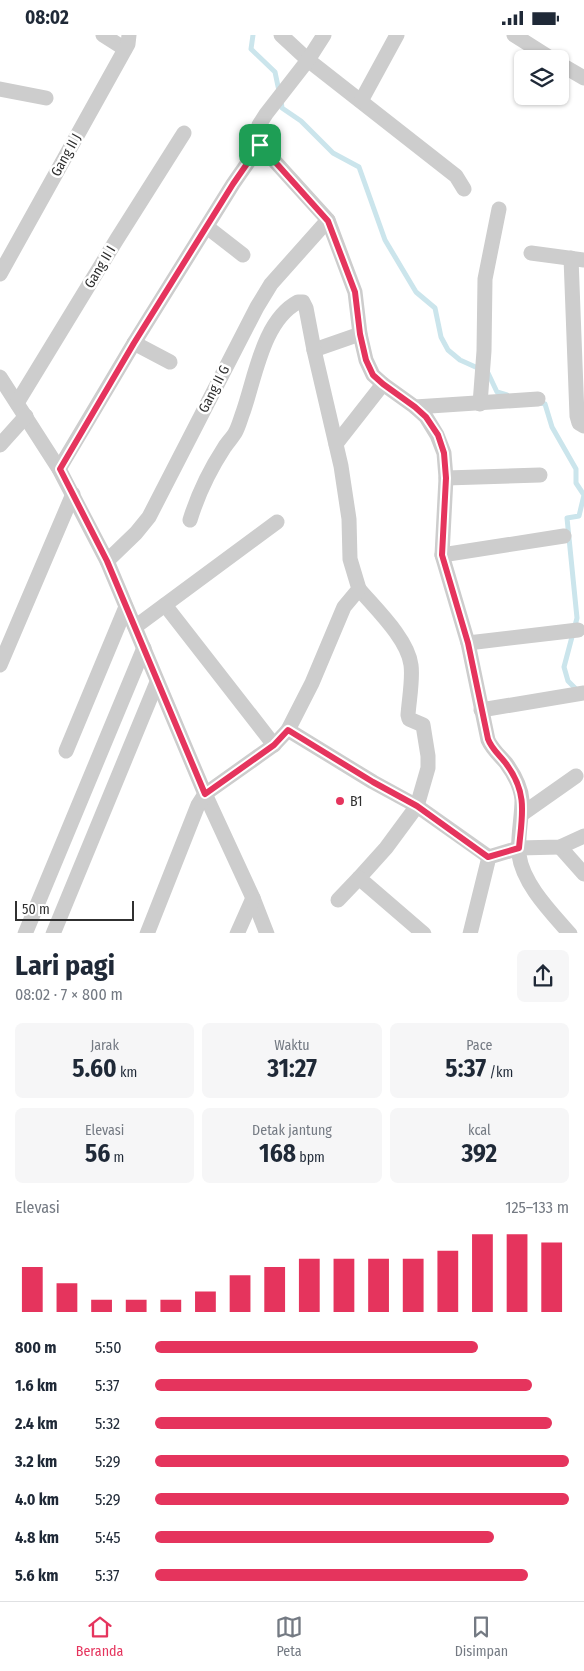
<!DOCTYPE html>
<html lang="id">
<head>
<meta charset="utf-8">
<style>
  :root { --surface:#fff; --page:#f6f6f7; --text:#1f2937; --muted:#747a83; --line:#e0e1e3; --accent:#e5345d }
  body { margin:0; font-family:"Fira Sans Condensed",sans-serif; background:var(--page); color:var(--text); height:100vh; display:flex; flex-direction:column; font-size:19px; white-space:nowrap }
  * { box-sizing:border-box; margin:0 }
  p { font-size:16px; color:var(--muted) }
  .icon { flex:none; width:28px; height:28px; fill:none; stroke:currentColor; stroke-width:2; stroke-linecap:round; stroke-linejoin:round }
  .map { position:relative; height:898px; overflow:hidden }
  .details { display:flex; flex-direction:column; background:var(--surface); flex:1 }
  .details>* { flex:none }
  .buttons { position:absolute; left:514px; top:15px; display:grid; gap:10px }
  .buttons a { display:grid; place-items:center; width:55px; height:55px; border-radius:8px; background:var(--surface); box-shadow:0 1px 4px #0004; font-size:25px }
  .scale { position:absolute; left:15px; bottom:12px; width:119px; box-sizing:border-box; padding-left:5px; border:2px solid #303030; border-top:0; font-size:14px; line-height:18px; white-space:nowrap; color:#303030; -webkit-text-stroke:4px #fff; paint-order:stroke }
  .pin { position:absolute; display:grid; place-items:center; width:42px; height:42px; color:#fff; margin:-21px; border-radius:10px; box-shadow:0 2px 8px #0006 }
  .round { display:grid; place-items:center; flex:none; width:52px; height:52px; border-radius:8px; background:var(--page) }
  .headline { display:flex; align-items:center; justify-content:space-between; height:85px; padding:0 15px }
  h1 { font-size:28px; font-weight:700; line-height:38px }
  .stats { display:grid; grid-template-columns:repeat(3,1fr); gap:8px; height:85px; padding:5px 15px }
  .stats div { display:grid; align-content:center; border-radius:8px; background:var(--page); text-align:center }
  .stats b { font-size:25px; font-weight:700 }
  .stats small { font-size:14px; font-weight:400 }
  .stats p { font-size:14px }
  .chart { height:140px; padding:10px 15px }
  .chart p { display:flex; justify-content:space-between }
  .chart svg { width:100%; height:90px; margin-top:5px; stroke:var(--accent); stroke-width:6 }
  ul { padding:0 15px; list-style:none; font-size:16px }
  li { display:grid; grid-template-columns:80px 60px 1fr; align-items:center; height:38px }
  li i { height:12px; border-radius:6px; background:var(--accent) }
  .status { display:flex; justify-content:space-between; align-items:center; height:35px; padding:0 25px; background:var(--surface); direction:ltr }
  .status svg { height:14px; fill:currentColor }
  .dock { display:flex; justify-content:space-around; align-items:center; height:70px; border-top:1px solid var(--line); background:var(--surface); font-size:14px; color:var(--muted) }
  .dock a { display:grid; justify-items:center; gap:2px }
  .dock .on { color:var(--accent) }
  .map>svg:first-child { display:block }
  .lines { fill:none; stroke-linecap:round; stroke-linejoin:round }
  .stream { stroke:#cbe5ec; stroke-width:5 }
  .street { stroke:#cdcdcd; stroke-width:15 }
  .route-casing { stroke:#fff; stroke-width:10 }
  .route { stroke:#e5345d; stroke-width:6 }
  .poi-dot { fill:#e5345d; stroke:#fff; stroke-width:2 }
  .labels { text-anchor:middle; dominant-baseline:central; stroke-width:5; stroke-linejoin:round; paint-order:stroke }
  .street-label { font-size:14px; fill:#303030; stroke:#fff }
  .poi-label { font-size:14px; fill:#303030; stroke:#fff; text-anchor:start }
</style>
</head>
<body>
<div class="status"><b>08:02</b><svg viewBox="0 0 49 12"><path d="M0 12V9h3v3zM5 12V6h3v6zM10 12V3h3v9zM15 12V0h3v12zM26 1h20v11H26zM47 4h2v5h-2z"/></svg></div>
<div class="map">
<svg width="584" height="899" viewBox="0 0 584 899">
  <rect width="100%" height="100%" fill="#fff"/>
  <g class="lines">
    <g class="stream">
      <path d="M 253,0 L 251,14 L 275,37 L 279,56"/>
      <path d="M 281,65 L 282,73 L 301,86 L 333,118 L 359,132 L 385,205 L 416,257 L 435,273 L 441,302 L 448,315 L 460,325 L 480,334"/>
      <path d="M 488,338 L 497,357 L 507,360"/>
      <path d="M 537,367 L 545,369 L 552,392 L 576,434 L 576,448 L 584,460 L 579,481 L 567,483 L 577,583 L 564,632 L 568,646 L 578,656"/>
    </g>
    <g class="street">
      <path d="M 103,0 L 125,14"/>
      <path d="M 281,0 L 308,25 L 456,141 L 464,154"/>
      <path d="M 324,0 L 308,25 L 266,79 L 259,90 L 257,99 L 260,110 L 328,185 L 355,257 L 360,299 L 366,325 L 373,340 L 383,349 L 415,372 L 426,382 L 437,400 L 444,418 L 446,443 L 442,520 L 468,608 L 488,705 C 492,714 499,720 506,728 C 514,739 521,752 522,765 C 522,782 517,805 519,820 C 523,849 551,877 570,899"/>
      <path d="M 514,0 L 552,24"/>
      <path d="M 560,29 L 584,43"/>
      <path d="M 0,54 L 46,63"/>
      <path d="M 361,66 L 397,0"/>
      <path d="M 207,192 L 243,220"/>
      <path d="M 531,218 L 584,225"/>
      <path d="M 571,223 L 577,381 L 579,388 L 584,391"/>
      <path d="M 0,239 L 128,9 L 129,0"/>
      <path d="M 134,308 L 170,327"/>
      <path d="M 314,315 L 360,299"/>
      <path d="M 0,342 L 59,434 L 107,526 L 205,759 L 253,863 L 267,899"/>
      <path d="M 17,368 L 117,204 L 184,98"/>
      <path d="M 480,369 L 484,316 L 485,244 L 499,174"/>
      <path d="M 415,372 L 538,364"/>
      <path d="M 336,409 L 383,349"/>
      <path d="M 0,410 L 26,381"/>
      <path d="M 59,434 L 134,308 L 233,149 L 260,110"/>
      <path d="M 446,443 L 540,440"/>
      <path d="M 442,520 L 564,501"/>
      <path d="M 107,526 L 136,498 L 149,482 L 257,272 L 271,249 L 328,185"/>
      <path d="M 359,554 C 375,573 408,604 411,630 C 413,644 409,665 408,680 L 409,684 L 423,690 L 428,721 L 428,733 L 417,771 L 386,813 L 359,843 L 424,899"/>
      <path d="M 165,570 L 274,710"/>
      <path d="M 135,592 L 277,487"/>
      <path d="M 468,608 L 578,595"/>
      <path d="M 0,630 L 73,459"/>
      <path d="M 481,675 L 584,658"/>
      <path d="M 288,695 L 373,747 L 417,771 L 489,822"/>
      <path d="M 66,716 L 126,572"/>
      <path d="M 522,779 L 576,741"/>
      <path d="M 560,812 L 584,839"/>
      <path d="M 338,865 L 359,843"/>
      <path d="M 25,899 L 144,613"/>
      <path d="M 53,899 L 157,647"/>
      <path d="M 147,899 L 198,770 L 205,759 L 274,710 L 288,695 L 312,648 L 344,572 L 359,554 L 350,524 L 349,484 L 341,431 L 314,315 L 306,273 L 303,267 L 298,267 C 262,286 255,345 242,380 C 240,386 238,393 235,398 C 232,403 227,408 224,413 C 209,436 198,459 190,485"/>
      <path d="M 237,899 L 253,863"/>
      <path d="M 470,899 L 489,822 L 519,813 L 560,812 L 584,801"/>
    </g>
  </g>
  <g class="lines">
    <defs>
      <path id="route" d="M 260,110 L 328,186 L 355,257 L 360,299 L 366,325 L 373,340 L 383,349 L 415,372 L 426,382 L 438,400 L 444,418 L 446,443 L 442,520 L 468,608 L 488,704 C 492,715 501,721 507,730 C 528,759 522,780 519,813 L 488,822 L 417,771 L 373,747 L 288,695 L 274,710 L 205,759 L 107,526 L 60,434 L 134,308 L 233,149 Z"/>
    </defs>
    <use href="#route" class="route-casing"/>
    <use href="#route" class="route"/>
  </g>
  <circle class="poi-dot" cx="340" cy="766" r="5"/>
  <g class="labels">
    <g class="street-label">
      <text transform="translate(66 120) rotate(-61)">Gang II J</text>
      <text transform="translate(100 232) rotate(-59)">Gang II I</text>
      <text transform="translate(214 354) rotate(-63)">Gang II G</text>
    </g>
    <g class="poi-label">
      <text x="350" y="766">B1</text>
    </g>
  </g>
</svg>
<div class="buttons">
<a><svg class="icon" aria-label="layers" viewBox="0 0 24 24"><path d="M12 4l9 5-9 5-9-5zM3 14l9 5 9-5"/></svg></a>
</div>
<div class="scale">50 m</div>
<div class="pin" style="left:260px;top:110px;background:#1e9e55"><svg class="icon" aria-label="arrive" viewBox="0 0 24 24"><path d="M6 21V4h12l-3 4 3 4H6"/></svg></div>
</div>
<section class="details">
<div class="headline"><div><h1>Lari pagi</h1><p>08:02 · 7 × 800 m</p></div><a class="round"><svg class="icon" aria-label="share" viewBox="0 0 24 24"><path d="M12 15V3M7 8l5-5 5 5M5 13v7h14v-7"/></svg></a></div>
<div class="stats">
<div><p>Jarak</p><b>5.60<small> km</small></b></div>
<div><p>Waktu</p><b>31:27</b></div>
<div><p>Pace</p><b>5:37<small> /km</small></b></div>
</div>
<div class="stats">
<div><p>Elevasi</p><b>56<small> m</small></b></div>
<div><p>Detak jantung</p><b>168<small> bpm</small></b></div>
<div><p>kcal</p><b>392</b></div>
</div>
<div class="chart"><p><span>Elevasi</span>125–133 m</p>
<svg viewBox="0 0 160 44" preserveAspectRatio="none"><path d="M5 44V22M15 44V30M25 44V38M35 44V38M45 44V38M55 44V34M65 44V26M75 44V22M85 44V18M95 44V18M105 44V18M115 44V18M125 44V14M135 44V6M145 44V6M155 44V10"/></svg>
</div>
<ul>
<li><b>800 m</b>5:50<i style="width:78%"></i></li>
<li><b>1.6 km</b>5:37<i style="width:91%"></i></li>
<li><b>2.4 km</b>5:32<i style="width:96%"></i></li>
<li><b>3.2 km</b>5:29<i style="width:100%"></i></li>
<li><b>4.0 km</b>5:29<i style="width:100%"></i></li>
<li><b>4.8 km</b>5:45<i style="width:82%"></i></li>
<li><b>5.6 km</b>5:37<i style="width:90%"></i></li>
</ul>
</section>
<nav class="dock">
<a class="on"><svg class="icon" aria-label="home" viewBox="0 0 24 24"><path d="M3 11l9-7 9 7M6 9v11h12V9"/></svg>Beranda</a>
<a><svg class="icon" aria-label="map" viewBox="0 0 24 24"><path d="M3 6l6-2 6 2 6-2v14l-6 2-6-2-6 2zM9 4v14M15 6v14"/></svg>Peta</a>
<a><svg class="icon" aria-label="saved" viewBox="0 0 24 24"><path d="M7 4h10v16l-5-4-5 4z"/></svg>Disimpan</a>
</nav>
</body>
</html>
